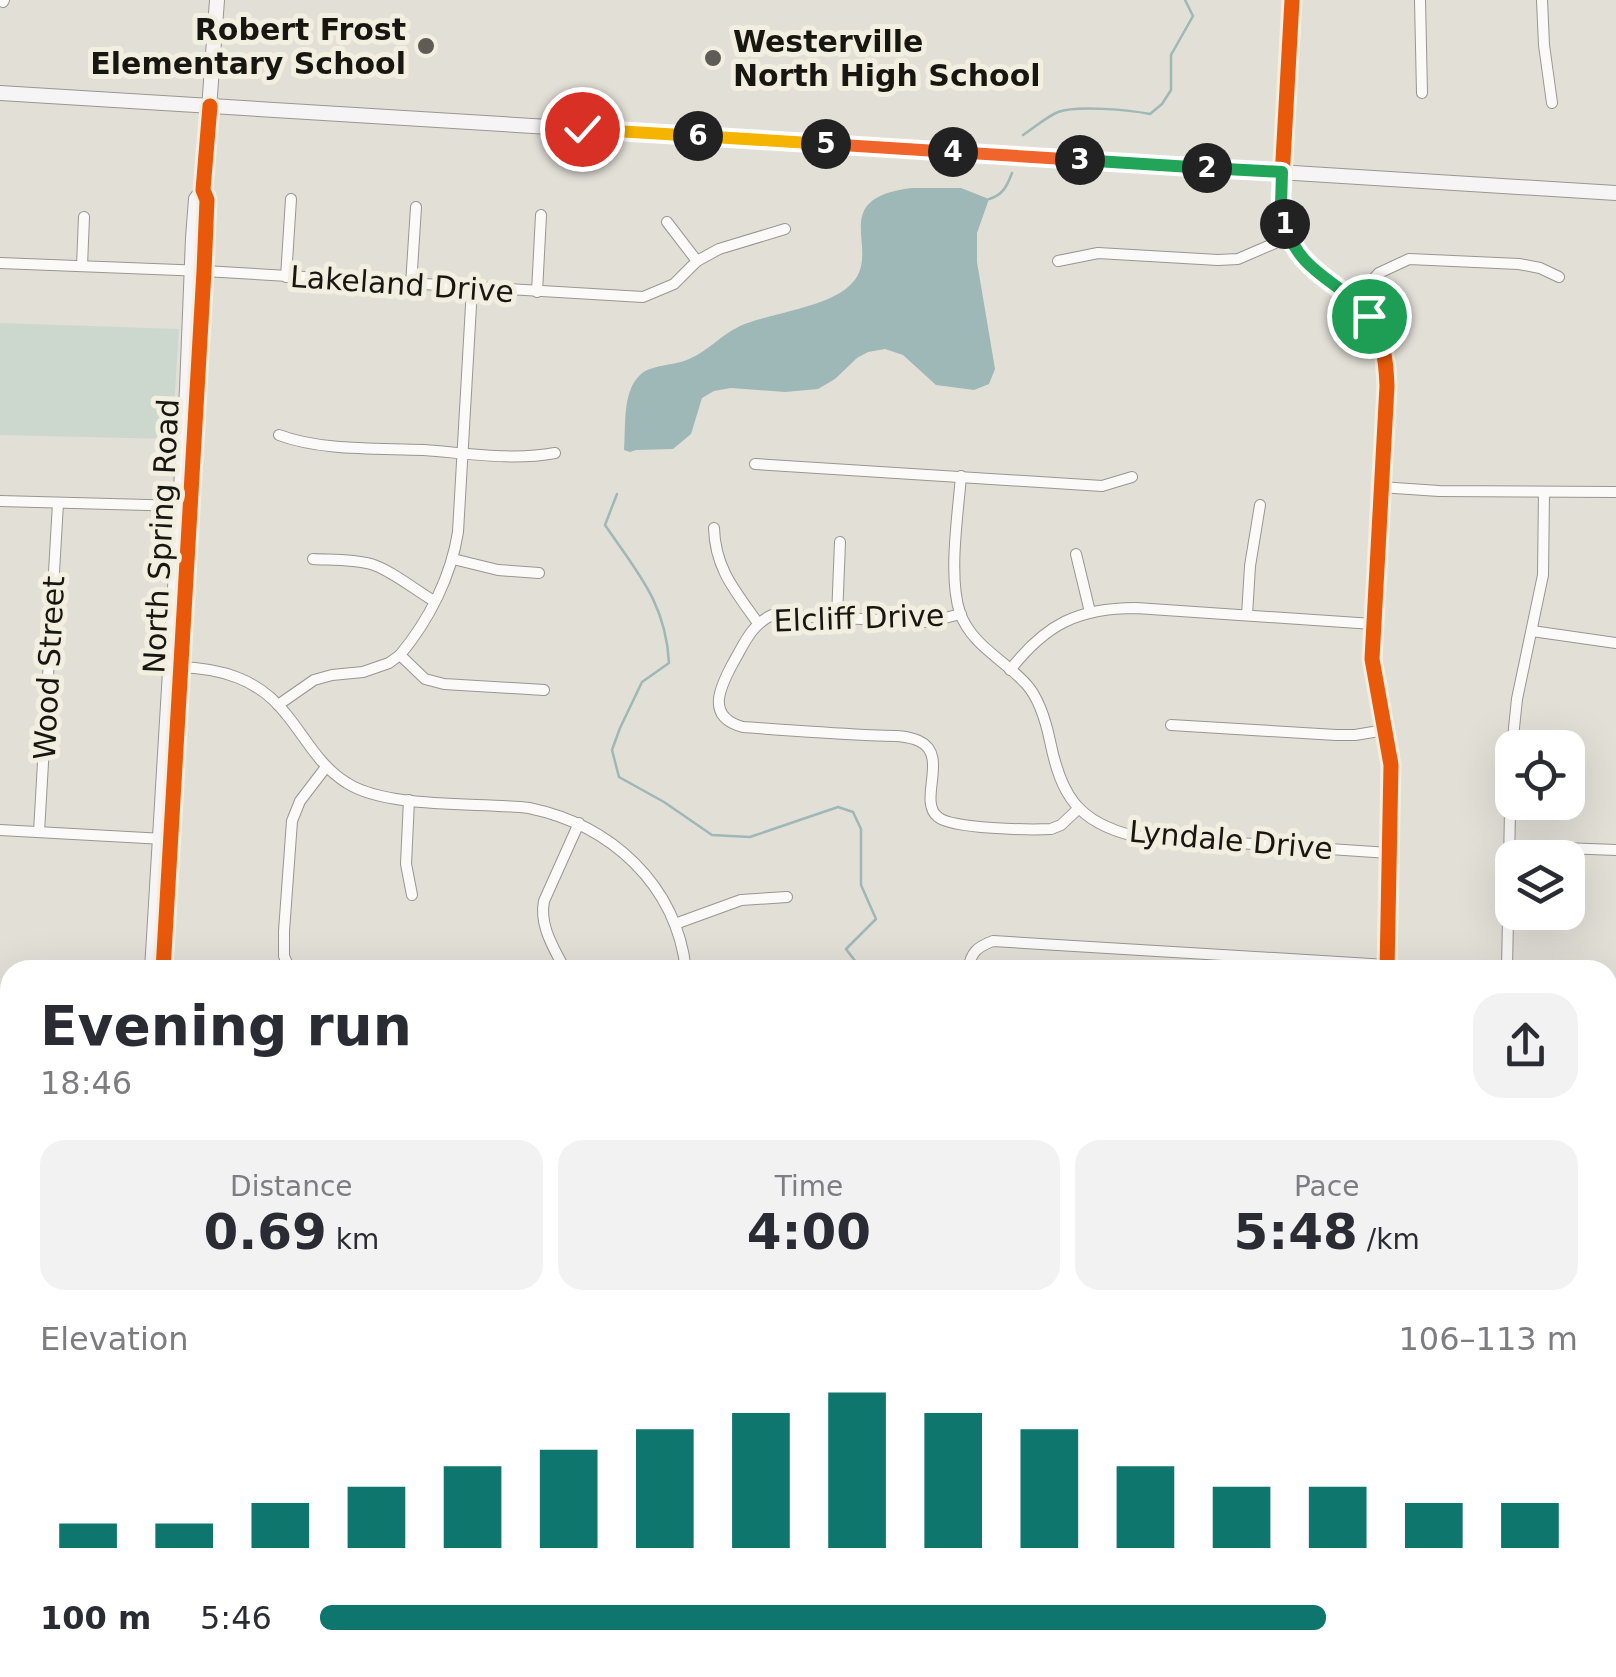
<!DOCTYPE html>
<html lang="en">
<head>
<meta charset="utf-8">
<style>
  :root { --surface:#fff; --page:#f2f2f3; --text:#2b2b33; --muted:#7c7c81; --accent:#0f766e }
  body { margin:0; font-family:"DejaVu Sans",sans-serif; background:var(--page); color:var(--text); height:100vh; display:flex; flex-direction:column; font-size:38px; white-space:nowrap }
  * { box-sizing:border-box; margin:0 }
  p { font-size:32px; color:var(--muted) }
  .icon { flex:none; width:55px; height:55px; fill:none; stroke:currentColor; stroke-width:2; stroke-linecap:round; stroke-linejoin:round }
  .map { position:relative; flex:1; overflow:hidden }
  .side { position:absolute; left:0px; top:960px; width:1618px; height:718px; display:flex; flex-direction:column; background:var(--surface); border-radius:30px 30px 0 0; box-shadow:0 10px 40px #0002 }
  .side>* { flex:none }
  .buttons { position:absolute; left:1495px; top:730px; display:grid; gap:20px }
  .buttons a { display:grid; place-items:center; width:90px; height:90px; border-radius:20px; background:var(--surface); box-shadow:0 10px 40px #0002; font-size:50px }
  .pin { position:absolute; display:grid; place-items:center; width:85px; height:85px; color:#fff; margin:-42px; border:5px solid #fff; border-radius:50%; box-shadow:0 2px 10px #0007 }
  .km { position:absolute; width:50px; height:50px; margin:-25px; border-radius:50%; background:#222; color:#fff; font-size:28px; line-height:50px; text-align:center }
  .round { display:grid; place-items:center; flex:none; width:105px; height:105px; border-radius:30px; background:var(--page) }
  .head { display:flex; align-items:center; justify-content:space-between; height:170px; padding:0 40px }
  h1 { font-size:55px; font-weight:700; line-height:75px }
  .figures { display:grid; grid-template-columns:repeat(3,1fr); gap:15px; height:170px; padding:10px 40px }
  .figures div { display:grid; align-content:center; border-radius:25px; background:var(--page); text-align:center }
  .figures b { font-size:50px; font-weight:700 }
  .figures small { font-size:28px; font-weight:400 }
  .figures p { font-size:28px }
  .chart { height:280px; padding:20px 40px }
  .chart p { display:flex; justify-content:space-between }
  .chart svg { width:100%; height:180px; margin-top:10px; stroke:var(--accent); stroke-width:6 }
  ul { padding:0 40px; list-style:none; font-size:32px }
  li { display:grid; grid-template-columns:160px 120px 1fr; align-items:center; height:75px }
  li i { height:25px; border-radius:12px; background:var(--accent) }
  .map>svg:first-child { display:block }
  .green { fill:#ccd8cd }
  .water { fill:#9eb8b7 }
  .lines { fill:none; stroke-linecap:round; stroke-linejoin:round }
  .stream { stroke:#9eb8b7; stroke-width:2.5 }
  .street-casing { stroke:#999691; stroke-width:12 }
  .secondary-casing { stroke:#999691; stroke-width:16 }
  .street { stroke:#fbfaf9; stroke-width:10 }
  .secondary { stroke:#f6f4f5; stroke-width:14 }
  .cycleway-casing { stroke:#f3efe0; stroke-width:21 }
  .cycleway { stroke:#e8590c; stroke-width:15 }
  .split-1-casing { stroke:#fff; stroke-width:20 }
  .split-2-casing { stroke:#fff; stroke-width:20 }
  .split-3-casing { stroke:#fff; stroke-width:20 }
  .split-4-casing { stroke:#fff; stroke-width:20 }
  .split-5-casing { stroke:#fff; stroke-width:20 }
  .split-6-casing { stroke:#fff; stroke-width:20 }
  .split-7-casing { stroke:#fff; stroke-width:20 }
  .split-1 { stroke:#22a559; stroke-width:12 }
  .split-2 { stroke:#22a559; stroke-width:12 }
  .split-3 { stroke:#22a559; stroke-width:12 }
  .split-4 { stroke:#f0652b; stroke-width:12 }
  .split-5 { stroke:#f0652b; stroke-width:12 }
  .split-6 { stroke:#f5b400; stroke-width:12 }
  .split-7 { stroke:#f5b400; stroke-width:12 }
  .poi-dot { fill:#5f5c56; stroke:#f3efe0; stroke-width:4 }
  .labels { text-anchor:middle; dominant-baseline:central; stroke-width:10; stroke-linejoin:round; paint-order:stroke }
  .poi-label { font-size:30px; font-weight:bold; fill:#181611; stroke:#f3efe0; text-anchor:end }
  .street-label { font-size:30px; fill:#181611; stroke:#f3efe0 }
</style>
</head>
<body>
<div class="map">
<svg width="1616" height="1677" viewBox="0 0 1616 1677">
  <rect width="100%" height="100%" fill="#e2dfd7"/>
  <path class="green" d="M 0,323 L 179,329 L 172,439 L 0,435 Z"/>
  <path class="water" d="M 912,188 L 961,188 L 989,199 L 977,233 L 977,262 L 995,369 L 989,384 L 974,390 L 936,385 L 903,355 L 885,349 L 868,352 L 857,358 L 835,379 L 818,389 L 785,392 L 731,388 L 714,391 L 702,398 L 691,434 L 673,449 L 636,450 L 630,452 L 624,450 C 626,428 622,393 639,376 C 650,364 674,366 689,359 C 708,351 721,335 740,326 C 770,313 824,308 848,287 C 888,254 821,199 912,188 Z"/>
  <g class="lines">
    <g class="stream">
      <path d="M 1023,135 C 1034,128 1046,117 1058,112 C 1077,105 1130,110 1150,114 L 1162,104 L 1171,90 L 1171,55 L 1193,16 L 1185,0"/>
      <path d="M 989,199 C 1003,195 1007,186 1012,173"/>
      <path d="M 617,494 L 605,525 C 637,572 666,603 669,663 L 642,682 L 620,728 L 612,750 L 619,777 L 664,802 L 712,835 L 750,837 L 838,807 L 853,812 L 861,829 L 861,885 L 876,919 L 846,949 L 862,970"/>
      <path d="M 883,1668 L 885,1677"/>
    </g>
    <defs>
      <g id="street">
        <path d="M 1420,0 L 1422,93"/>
        <path d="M 1542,0 L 1544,45 L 1552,103"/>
        <path d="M 3,2 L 4,0"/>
        <path d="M 1283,172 L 1292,0"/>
        <path d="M 667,222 L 697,261"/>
        <path d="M 1058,261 L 1098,253 L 1218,260 L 1238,259 L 1289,237"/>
        <path d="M 0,263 L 204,271 L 643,297 L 674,284 L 697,261 L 719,249 L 785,229"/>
        <path d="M 82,266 L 84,217"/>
        <path d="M 286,277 L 291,199"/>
        <path d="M 411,285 L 416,207"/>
        <path d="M 537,292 L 541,215"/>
        <path d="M 1353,300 L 1379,273 L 1409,259 L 1519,264 L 1540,268 L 1559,277"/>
        <path d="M 279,435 C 321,451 379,448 424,450 C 467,453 512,461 555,453"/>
        <path d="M 755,464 L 1102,486 L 1132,477"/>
        <path d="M 961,476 C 958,514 948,577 960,613 C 972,646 1005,660 1027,685 C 1040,700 1046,722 1050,741 C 1061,795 1077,822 1134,836 L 1389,853"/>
        <path d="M 1380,487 L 1439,491 L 1616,492"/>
        <path d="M 0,501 L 184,506"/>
        <path d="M 714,528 C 715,568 735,591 758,623"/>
        <path d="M 1076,554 L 1090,612"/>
        <path d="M 313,559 C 332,560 352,559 371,564 C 391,570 415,590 434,601"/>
        <path d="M 453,559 L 498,570 L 539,573"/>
        <path d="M 961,614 L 928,622 L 772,615 C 751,625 744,644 733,663 C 720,687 705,717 743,727 C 784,730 824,733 865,735 C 881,736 904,734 919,741 C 950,755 917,801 938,817 C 952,829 1031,830 1051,829 L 1061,825 L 1079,808"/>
        <path d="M 1247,615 L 1250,566 L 1260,505"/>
        <path d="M 837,617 L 840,542"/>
        <path d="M 1532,631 L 1616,643"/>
        <path d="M 400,655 L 425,679 L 444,684 L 544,690"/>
        <path d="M 178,667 C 221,668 259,679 286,714 C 306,738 319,766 347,783 C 387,809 479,802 529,808 C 611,825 676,884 686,970"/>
        <path d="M 1010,670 C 1046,624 1078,608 1136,608 L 1373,624"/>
        <path d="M 278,705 L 314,680 L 332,675 L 363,672 L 389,663 L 400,655 C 429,620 451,577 458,532 L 472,288"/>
        <path d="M 1171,725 L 1336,735 L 1355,735 L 1385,730"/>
        <path d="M 409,800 L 406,864 L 412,895"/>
        <path d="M 0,830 L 164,839"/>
        <path d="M 39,832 L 58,503"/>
        <path d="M 1509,846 L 1616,850"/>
        <path d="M 675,924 L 741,900 L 787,897"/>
        <path d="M 1507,967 L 1577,968"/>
        <path d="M 290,970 L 284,956 L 284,931 L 292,821 L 300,801 L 326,767"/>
        <path d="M 565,970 C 554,948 539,926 544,901 L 579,823"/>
        <path d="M 968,970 C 971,952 977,947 993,941 L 1387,965"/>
        <path d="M 1507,970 L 1511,757 L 1517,699 L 1543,575 L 1544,492"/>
        <path d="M 1608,1095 L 1616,1099"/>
        <path d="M 1608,1140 L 1616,1125"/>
        <path d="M 0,1188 L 10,1189"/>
        <path d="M 0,1306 L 10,1307"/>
        <path d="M 1608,1391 L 1616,1375"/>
        <path d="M 0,1435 L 6,1435"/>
        <path d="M 1608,1585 L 1616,1589"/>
        <path d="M 1525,1668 L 1540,1677"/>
        <path d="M 959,1677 L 960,1668"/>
        <path d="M 1086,1677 L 1087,1668"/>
        <path d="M 1208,1677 L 1209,1668"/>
      </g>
      <g id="secondary">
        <path d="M 0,93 L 1616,193"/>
        <path d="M 1283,172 C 1279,225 1286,249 1329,282 C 1341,291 1355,300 1366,312 C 1383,332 1386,360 1387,386 L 1372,659 L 1391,765 L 1387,970"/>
        <path d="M 152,970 L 187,389 L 193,238 L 196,199 L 203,190"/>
        <path d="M 163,970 L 204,271 L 207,200 L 203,190 L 217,0"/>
        <path d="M 0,1063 L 10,1064"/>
        <path d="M 112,1677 L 112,1668"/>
        <path d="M 123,1677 L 123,1668"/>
        <path d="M 1336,1677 L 1337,1668"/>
      </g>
    </defs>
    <use href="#street" class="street-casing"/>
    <use href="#secondary" class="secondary-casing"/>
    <use href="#street" class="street"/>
    <use href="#secondary" class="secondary"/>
    <defs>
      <g id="cycleway">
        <path d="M 1292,0 L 1281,196 C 1282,241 1301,261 1335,286 C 1346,294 1357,302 1366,312 C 1383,332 1386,360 1387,386 L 1372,659 L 1391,765 L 1387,970"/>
        <path d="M 163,970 L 204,271 L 207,200 L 203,190 L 210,106"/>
      </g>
    </defs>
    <use href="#cycleway" class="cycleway-casing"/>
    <use href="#cycleway" class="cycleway"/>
  </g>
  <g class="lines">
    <defs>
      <path id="split-1" d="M 1285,224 C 1300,275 1339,279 1369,316"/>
      <path id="split-2" d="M 1207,168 L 1282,172 L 1281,206 L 1285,224"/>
      <path id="split-3" d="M 1080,160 L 1207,168"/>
      <path id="split-4" d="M 953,152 L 1080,160"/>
      <path id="split-5" d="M 826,144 L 953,152"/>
      <path id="split-6" d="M 698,136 L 826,144"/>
      <path id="split-7" d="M 582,129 L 698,136"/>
    </defs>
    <use href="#split-1" class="split-1-casing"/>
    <use href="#split-2" class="split-2-casing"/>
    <use href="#split-3" class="split-3-casing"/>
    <use href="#split-4" class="split-4-casing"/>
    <use href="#split-5" class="split-5-casing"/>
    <use href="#split-6" class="split-6-casing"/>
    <use href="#split-7" class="split-7-casing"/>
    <use href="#split-1" class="split-1"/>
    <use href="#split-2" class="split-2"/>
    <use href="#split-3" class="split-3"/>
    <use href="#split-4" class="split-4"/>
    <use href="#split-5" class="split-5"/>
    <use href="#split-6" class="split-6"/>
    <use href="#split-7" class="split-7"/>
  </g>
  <g class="poi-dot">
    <circle cx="426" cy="46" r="10"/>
    <circle cx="713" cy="58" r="10"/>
  </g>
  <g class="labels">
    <g class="poi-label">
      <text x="406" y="29">Robert Frost<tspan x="406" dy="34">Elementary School</tspan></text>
      <text x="733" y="41" text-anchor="start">Westerville<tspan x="733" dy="34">North High School</tspan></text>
    </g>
    <g class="street-label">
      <text transform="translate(402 284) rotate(4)">Lakeland Drive</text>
      <text transform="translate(161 536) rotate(-87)">North Spring Road</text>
      <text transform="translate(859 618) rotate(-2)">Elcliff Drive</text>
      <text transform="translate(49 668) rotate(-87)">Wood Street</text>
      <text transform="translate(1231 840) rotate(5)">Lyndale Drive</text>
    </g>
  </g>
</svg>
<div class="buttons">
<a><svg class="icon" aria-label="locate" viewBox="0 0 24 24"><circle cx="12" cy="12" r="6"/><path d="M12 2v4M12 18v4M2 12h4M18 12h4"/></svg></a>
<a><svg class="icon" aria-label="layers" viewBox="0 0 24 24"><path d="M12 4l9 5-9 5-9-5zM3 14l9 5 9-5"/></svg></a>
</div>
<div class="pin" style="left:1369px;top:316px;background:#1e9e55"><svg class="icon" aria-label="arrive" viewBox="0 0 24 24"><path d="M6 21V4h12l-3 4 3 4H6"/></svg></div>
<div class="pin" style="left:582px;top:129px;background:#d93025"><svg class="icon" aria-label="check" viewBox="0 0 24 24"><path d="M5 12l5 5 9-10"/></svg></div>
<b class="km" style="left:1285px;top:224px">1</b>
<b class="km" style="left:1207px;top:168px">2</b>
<b class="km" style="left:1080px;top:160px">3</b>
<b class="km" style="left:953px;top:152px">4</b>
<b class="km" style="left:826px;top:144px">5</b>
<b class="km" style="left:698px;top:136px">6</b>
<section class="side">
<div class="head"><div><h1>Evening run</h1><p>18:46</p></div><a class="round"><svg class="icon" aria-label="share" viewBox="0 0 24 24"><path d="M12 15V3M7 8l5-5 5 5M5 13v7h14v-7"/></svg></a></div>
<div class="figures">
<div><p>Distance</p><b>0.69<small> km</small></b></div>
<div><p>Time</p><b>4:00</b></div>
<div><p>Pace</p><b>5:48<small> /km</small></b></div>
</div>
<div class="chart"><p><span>Elevation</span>106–113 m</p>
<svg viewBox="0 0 160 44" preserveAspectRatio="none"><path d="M5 44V38M15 44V38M25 44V33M35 44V29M45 44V24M55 44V20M65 44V15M75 44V11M85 44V6M95 44V11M105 44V15M115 44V24M125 44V29M135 44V29M145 44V33M155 44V33"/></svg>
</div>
<ul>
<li><b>100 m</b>5:46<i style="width:80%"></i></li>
</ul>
</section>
</div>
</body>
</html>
